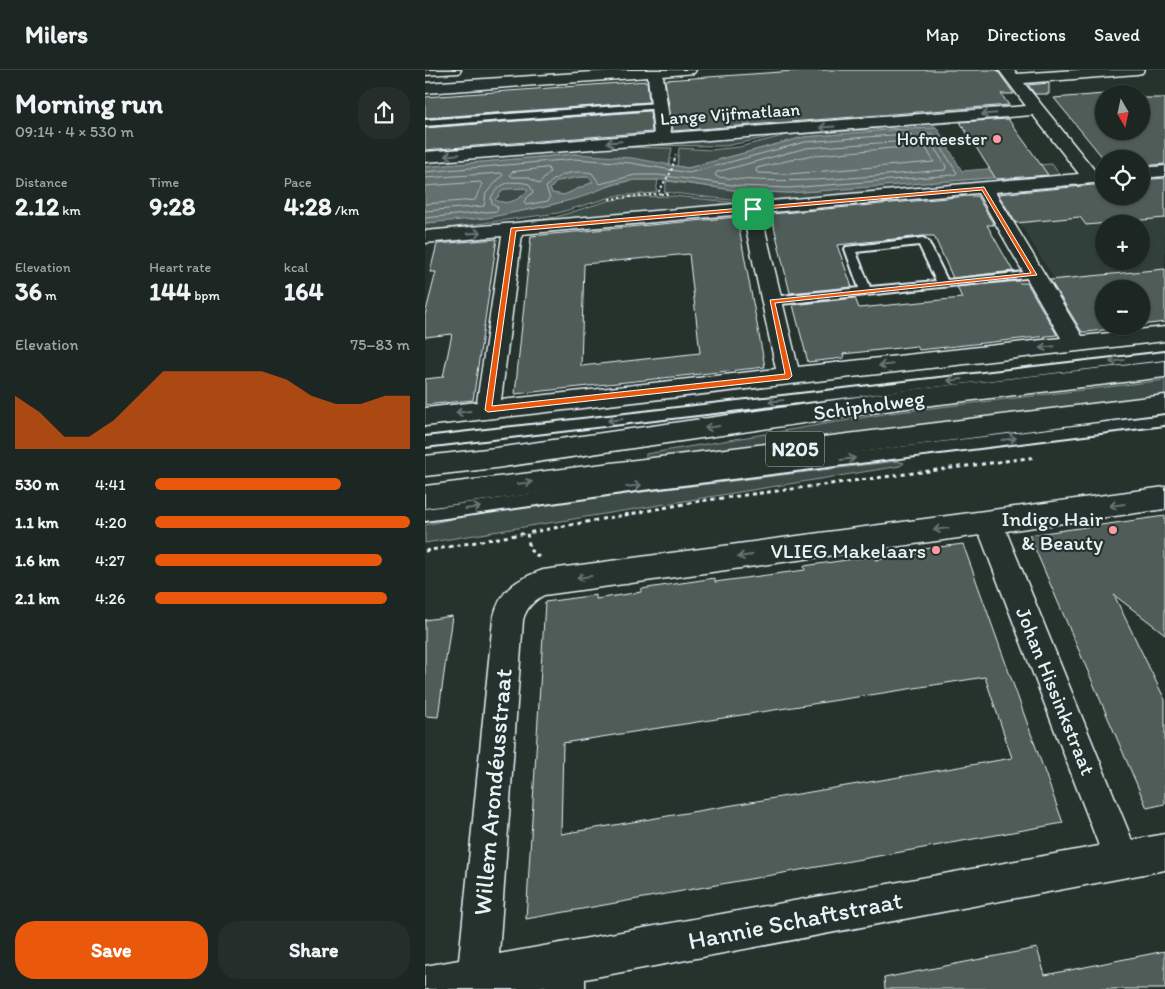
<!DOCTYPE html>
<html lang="en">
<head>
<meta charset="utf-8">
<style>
  :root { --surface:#1c2622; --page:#252e2a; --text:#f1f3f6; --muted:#a0a5a5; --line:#3a4340; --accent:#ea580c }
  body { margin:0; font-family:Itim,sans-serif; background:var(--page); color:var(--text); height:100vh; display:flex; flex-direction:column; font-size:19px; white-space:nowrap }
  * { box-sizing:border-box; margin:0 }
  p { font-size:16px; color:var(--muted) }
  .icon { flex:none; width:28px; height:28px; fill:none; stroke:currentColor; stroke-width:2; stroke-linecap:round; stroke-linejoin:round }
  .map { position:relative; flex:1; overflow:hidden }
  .drawer { display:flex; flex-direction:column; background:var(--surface); width:425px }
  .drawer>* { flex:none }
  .needle { width:32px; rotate:171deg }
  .fabs { position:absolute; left:670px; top:15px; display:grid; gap:10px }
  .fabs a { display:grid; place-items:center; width:55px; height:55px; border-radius:50%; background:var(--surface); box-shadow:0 1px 4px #0004,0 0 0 1px var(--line); font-size:25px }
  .pin { position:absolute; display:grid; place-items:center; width:42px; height:42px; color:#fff; margin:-21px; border-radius:10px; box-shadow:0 2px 8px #0006 }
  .round { display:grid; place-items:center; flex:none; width:52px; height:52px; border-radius:20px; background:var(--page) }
  .summary { display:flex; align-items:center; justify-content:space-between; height:85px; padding:0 15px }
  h1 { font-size:28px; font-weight:800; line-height:38px }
  .stats { display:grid; grid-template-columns:repeat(3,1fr); gap:8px; height:85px; padding:5px 15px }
  .stats div { display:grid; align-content:center }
  .stats b { font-size:25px; font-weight:800 }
  .stats small { font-size:14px; font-weight:400 }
  .stats p { font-size:14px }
  .chart { height:140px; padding:10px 15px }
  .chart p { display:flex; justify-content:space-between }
  .chart svg { width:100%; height:90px; margin-top:5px; fill:var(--accent); opacity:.7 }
  .cta { display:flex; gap:10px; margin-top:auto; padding:10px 15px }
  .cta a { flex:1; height:58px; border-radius:20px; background:var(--accent); color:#fff; font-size:20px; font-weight:800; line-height:58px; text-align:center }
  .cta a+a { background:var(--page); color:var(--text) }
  ul { padding:0 15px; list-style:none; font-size:16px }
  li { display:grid; grid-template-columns:80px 60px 1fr; align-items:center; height:38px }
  li i { height:12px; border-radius:6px; background:var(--accent) }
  header { display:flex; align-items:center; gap:30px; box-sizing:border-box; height:70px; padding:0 25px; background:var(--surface); border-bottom:1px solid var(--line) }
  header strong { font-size:24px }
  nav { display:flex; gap:28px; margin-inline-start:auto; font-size:18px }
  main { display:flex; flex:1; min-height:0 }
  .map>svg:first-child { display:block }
  .built { fill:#333f3a; fill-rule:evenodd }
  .green { fill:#3e4b47; stroke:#939ea0 }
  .water { fill:#636f6d; stroke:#98a3a5; fill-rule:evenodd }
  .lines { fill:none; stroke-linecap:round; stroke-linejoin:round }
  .shore { stroke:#b3bdc0; stroke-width:1 }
  .building { fill:#505c59; stroke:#e8f1f8; fill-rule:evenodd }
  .service-casing { stroke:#e8f1f8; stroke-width:4 }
  .minor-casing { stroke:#e8f1f8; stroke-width:3 }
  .secondary-casing { stroke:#e8f1f8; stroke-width:3 }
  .primary-casing { stroke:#e8f1f8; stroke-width:3 }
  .path-far1 { stroke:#e8f1f8; stroke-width:2; stroke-dasharray:2.5 2.5; stroke-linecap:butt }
  .path { stroke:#e8f1f8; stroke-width:3; stroke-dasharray:4 4; stroke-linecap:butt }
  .service { fill:#26332d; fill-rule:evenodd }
  .minor { fill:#26332d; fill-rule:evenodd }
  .secondary { fill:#26332d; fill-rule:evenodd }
  .primary { fill:#26332d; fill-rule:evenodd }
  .oneway { stroke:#6a7674 }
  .route { fill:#ea580c; stroke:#fff; fill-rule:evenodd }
  .poi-dot { fill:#ff9aa2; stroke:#26332d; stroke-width:2 }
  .labels { text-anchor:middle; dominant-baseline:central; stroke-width:4.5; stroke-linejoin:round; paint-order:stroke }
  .far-street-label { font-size:18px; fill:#e8f1f8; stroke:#26332d }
  .far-poi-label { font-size:18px; fill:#e8f1f8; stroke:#26332d; text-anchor:end }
  .shield { fill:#26332d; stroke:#aeb8bb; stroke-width:1 }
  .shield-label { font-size:20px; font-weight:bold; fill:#e8f1f8 }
  .street-label { font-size:21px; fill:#e8f1f8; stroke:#26332d }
  .poi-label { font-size:21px; fill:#e8f1f8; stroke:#26332d; text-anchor:end }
  .near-street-label { font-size:25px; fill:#e8f1f8; stroke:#26332d }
</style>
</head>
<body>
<header>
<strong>Milers</strong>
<nav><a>Map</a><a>Directions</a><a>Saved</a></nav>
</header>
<main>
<section class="drawer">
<div class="summary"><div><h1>Morning run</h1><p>09:14 · 4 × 530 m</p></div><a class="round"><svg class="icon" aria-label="share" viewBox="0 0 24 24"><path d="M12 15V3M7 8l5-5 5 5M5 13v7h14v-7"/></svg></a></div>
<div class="stats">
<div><p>Distance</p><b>2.12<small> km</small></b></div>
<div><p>Time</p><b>9:28</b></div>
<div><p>Pace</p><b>4:28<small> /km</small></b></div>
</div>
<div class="stats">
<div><p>Elevation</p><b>36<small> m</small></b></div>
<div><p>Heart rate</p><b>144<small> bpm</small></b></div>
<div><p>kcal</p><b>164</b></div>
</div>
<div class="chart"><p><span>Elevation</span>75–83 m</p>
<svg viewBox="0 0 160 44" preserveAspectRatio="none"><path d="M0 44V18L10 26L20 38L30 38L40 30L50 18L60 6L70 6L80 6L90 6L100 6L110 10L120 18L130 22L140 22L150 18L160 18V44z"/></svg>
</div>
<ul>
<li><b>530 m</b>4:41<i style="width:73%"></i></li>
<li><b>1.1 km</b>4:20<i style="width:100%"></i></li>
<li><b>1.6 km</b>4:27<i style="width:89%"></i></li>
<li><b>2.1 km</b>4:26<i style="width:91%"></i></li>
</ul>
<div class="cta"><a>Save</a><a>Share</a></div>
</section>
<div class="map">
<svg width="740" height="919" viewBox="0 0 740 919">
  <rect width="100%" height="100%" fill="#26332d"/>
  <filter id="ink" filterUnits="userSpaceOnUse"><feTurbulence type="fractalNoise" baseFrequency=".02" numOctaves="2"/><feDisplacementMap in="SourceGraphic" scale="10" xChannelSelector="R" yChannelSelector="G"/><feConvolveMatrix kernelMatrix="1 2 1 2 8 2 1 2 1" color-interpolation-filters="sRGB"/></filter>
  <g filter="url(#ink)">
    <path class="built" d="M 740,109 L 740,253 L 716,256 L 716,219 L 679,219 L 679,256 L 710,256 L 662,262 L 576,123 L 679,114 L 679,126 L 716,126 ZM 679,154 L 716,154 L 716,191 L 679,191 Z"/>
    <g class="green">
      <path d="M 523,48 L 527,53 L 360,64 L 300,76 L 191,75 Z"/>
      <path d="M 510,56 L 512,58 L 467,60 L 379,67 L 263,98 L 252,96 L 254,78 L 286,80 L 314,77 L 362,65 Z"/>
      <path d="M 188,77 L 247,78 L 244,95 L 150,84 L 0,97 L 0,92 Z"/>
      <path d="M 627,94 L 636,107 L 331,133 L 239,122 L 242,111 L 315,121 L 364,123 L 603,105 L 599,96 Z"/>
      <path d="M 155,107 L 164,107 L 168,112 L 139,125 L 127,123 L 125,119 L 132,111 Z"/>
      <path d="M 210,110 L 233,110 L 231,123 L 190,126 L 133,143 L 0,161 L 0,153 C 41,149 82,145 122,136 C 152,129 180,115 210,110 Z"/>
      <path d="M 100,118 L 104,121 C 93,130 83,136 70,130 L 79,119 Z"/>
      <path d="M 249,126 L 324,134 L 13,162 L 131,147 L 182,131 L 206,127 Z"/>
      <path d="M 740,310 L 740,328 L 221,391 L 221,384 L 465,343 Z"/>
      <path d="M 472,391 L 479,393 L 475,396 L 0,473 L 0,455 L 61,441 Z"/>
    </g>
    <path class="water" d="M 512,58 L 537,101 L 599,96 L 604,105 L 364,123 L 315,121 L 240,110 L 210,110 L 191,113 L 154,128 L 121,136 L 62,148 L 0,153 L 0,97 L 150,84 L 207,88 L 263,98 L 379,67 L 467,60 ZM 155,107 L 164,107 L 168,112 L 139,125 L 127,123 L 125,119 L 132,111 ZM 100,118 L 103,121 C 93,130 83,136 70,130 L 79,119 Z"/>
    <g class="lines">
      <g class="shore">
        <path d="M 504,70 L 521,96 L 520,100 C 444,106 368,116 292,107 L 290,105 L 292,102 L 381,78 Z"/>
        <path d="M 468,78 L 501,78 L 509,92 L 364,104 L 333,103 L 331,101 L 332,98 L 382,86 Z"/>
        <path d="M 123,98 L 125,102 L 114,114 L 103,107 L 87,107 L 85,105 L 87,102 Z"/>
        <path d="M 0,102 L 150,89 L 206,93 L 264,103 L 380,72 L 467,65 L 508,64 L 532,103 L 529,105 L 364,118 L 315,116 L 233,105 L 210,105 L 175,114 L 167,103 C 150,100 133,103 121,117 L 125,128 L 123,131 L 101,135 L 99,131 L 108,122 L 104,114 C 87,110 74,112 66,128 L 67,133 L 73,137 L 72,141 L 0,148"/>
        <path d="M 0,108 L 76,103 L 78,105 L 61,123 L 59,136 L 0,141"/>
        <path d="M 0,116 L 55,112 L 57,114 L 50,130 L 0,134"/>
      </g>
    </g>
    <g class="building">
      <path d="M 384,0 L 572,0 L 589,24 L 576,24 L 584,35 L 248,61 L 240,10 Z"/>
      <path d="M 222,11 L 224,32 L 0,48 L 0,27 Z"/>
      <path d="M 624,13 L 624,24 L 610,24 L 603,15 Z"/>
      <path d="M 679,24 L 679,61 L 716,61 L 716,28 L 740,28 L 740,94 L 716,96 L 716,89 L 679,89 L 629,28 Z"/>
      <path d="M 225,41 L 227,62 L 0,80 L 0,58 Z"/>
      <path d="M 583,49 L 604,78 L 623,105 L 571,109 L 535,52 Z"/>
      <path d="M 740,108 L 740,148 L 661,155 L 655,147 L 591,153 L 573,124 L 679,114 L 679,126 L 716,126 L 716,110 Z"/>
      <path d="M 544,126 L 552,126 L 569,155 L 562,155 L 588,201 L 528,208 L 509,166 L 498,166 L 412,175 L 427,217 L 365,223 L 346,144 Z"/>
      <path d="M 312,147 L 340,297 L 90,324 L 106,166 ZM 264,184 L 275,283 L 156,296 L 159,194 Z"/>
      <path d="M 72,169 L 48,330 L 0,335 L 0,309 L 18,307 L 27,264 L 0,267 L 0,245 L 11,202 L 5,202 L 12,174 Z"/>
      <path d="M 740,199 L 740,252 L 716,255 L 716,219 L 679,219 L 679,256 L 711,256 L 662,262 L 657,262 L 625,210 Z"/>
      <path d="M 593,211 L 595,213 L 602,213 L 632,265 L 494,280 L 492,276 L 418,284 L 419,288 L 383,292 L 368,235 L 430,228 L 434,238 L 537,228 L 532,217 Z"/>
      <path d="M 740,446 L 740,564 L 689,525 L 740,630 L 740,734 L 722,738 L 604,465 Z"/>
      <path d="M 538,474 L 638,753 L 101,849 L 120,532 L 171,525 L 171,529 L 216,522 L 216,519 L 290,508 L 290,512 L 380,500 L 379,496 L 450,486 L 450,490 L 492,484 L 491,480 ZM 560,607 L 587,688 L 136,764 L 138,673 Z"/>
      <path d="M 27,546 L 13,647 L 0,646 L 0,550 Z"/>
      <path d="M 612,878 L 620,905 L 740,881 L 740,919 L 460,919 L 459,908 Z"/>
    </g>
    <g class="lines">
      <defs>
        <g id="service">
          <path d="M 234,33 L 238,36 L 237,38 L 0,56 L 0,50 Z"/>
          <path d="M 498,168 L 503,171 L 522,210 L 610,201 L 616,204 L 610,207 L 347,235 L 341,231 L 347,227 L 434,218 L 420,179 L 421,177 ZM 494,175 L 511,211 L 445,217 L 431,182 Z"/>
          <path d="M 740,282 L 740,290 L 0,377 L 0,367 Z"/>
          <path d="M 740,345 L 740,355 L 218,420 L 0,451 L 0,439 L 218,408 Z"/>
        </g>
        <g id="minor">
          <path d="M 199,0 L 271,0 L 269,3 L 238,6 L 246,63 L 601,36 L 574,0 L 589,0 L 592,4 L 651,0 L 719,0 L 717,3 L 712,4 L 599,13 L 671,102 L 679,102 L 679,112 L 570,122 L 657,266 L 740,257 L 740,271 L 0,356 L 0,338 L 52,332 L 77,166 L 0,173 L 0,161 L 654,104 L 608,45 L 0,92 L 0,82 L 229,64 L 223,7 L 0,23 L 0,13 ZM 553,123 L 636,268 L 373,297 L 336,143 ZM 318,144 L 351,299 L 76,330 L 97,164 Z"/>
          <path d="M 740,96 L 740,106 L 716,108 L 716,98 Z"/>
          <path d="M 740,417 L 740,439 L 581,461 L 707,770 L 740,764 L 740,800 L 160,909 L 160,919 L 120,919 L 120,916 L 104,919 L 0,919 L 0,896 L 34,890 L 68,550 C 75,519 90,510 118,500 ZM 555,465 L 674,776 L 74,884 L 98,550 C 101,538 108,531 119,525 Z"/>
        </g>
        <path id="secondary" d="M 0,0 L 36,0 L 34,3 L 0,5 Z"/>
        <g id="primary">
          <path d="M 740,291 L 740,307 L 474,339 L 71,398 L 0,406 L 0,386 L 71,378 L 474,321 Z"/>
          <path d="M 740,325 L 740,343 L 0,438 L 0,416 Z"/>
        </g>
      </defs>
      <use href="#service" class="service-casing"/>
      <use href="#minor" class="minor-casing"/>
      <use href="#secondary" class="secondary-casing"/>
      <use href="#primary" class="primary-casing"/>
      <g class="path-far1">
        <path d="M 243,124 L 235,124 L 234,121 L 246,102 L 251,85"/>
        <path d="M 184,129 L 235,124"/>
      </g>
      <g class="path">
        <path d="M 0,481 L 102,463"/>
        <path d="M 114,487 L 105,480 L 102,463 L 275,431 L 611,387"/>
      </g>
      <use href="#service" class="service"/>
      <use href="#minor" class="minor"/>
      <use href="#secondary" class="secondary"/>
      <use href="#primary" class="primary"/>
    </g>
    <defs><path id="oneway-shaft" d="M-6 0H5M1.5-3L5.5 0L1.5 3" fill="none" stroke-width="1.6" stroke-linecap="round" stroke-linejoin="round" transform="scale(1.25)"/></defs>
    <g class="oneway">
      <use href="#oneway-shaft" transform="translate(564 44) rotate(175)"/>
      <use href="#oneway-shaft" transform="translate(402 57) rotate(176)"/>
      <use href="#oneway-shaft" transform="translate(189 72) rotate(175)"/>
      <use href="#oneway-shaft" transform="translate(27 85) rotate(175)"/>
      <use href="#oneway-shaft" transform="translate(49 163) rotate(-5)"/>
      <use href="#oneway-shaft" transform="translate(622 277) rotate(174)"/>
      <use href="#oneway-shaft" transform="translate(692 291) rotate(173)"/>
      <use href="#oneway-shaft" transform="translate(461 295) rotate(174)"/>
      <use href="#oneway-shaft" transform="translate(530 310) rotate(173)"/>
      <use href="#oneway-shaft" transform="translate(351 331) rotate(173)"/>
      <use href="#oneway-shaft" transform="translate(38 342) rotate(173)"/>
      <use href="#oneway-shaft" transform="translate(190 350) rotate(173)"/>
      <use href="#oneway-shaft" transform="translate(287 357) rotate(172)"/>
      <use href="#oneway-shaft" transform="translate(584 369) rotate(-7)"/>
      <use href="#oneway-shaft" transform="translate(423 389) rotate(-7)"/>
      <use href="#oneway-shaft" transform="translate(100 413) rotate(-8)"/>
      <use href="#oneway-shaft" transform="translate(209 416) rotate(-8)"/>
      <use href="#oneway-shaft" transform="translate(692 435) rotate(172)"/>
      <use href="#oneway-shaft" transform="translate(48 438) rotate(-8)"/>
      <use href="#oneway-shaft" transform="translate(516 459) rotate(172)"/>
      <use href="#oneway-shaft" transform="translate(320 486) rotate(172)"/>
      <use href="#oneway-shaft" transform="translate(159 507) rotate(172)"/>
    </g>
  </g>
  <path class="route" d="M 559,117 L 612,205 L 350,233 L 367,306 L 364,309 L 63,342 L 60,340 L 86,158 ZM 557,120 L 606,203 L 345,230 L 360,304 L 67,336 L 91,161 Z"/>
  <g class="poi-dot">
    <circle cx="572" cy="69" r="5"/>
    <circle cx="688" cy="460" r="5"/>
    <circle cx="511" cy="480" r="5"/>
  </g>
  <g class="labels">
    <g class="far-street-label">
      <text transform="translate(305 44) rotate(-4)">Lange Vijfmatlaan</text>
    </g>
    <g class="far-poi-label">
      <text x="562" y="69">Hofmeester</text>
    </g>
    <rect class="shield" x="341" y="361.5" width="58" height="35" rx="4"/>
    <g class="shield-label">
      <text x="370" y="379">N205</text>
    </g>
    <g class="street-label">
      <text transform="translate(444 335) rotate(-8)">Schipholweg</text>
      <text transform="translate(631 621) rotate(68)">Johan Hissinkstraat</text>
    </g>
    <g class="poi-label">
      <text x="678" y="448">Indigo Hair<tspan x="678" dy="24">&amp; Beauty</tspan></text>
      <text x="501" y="480">VLIEG Makelaars</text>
    </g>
    <g class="near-street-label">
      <text transform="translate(67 722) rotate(-85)">Willem Arondéusstraat</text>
      <text transform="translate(370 850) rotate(-11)">Hannie Schaftstraat</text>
    </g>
  </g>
</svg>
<div class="fabs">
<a><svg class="needle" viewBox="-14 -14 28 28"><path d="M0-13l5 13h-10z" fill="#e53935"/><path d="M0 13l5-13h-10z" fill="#a0a5a5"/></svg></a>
<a><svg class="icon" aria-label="locate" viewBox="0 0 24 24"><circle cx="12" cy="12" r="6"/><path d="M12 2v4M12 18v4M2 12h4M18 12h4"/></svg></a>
<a>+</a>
<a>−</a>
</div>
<div class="pin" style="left:328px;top:139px;background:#1e9e55"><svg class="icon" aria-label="arrive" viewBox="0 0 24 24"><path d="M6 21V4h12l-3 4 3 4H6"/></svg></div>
</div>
</main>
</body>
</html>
